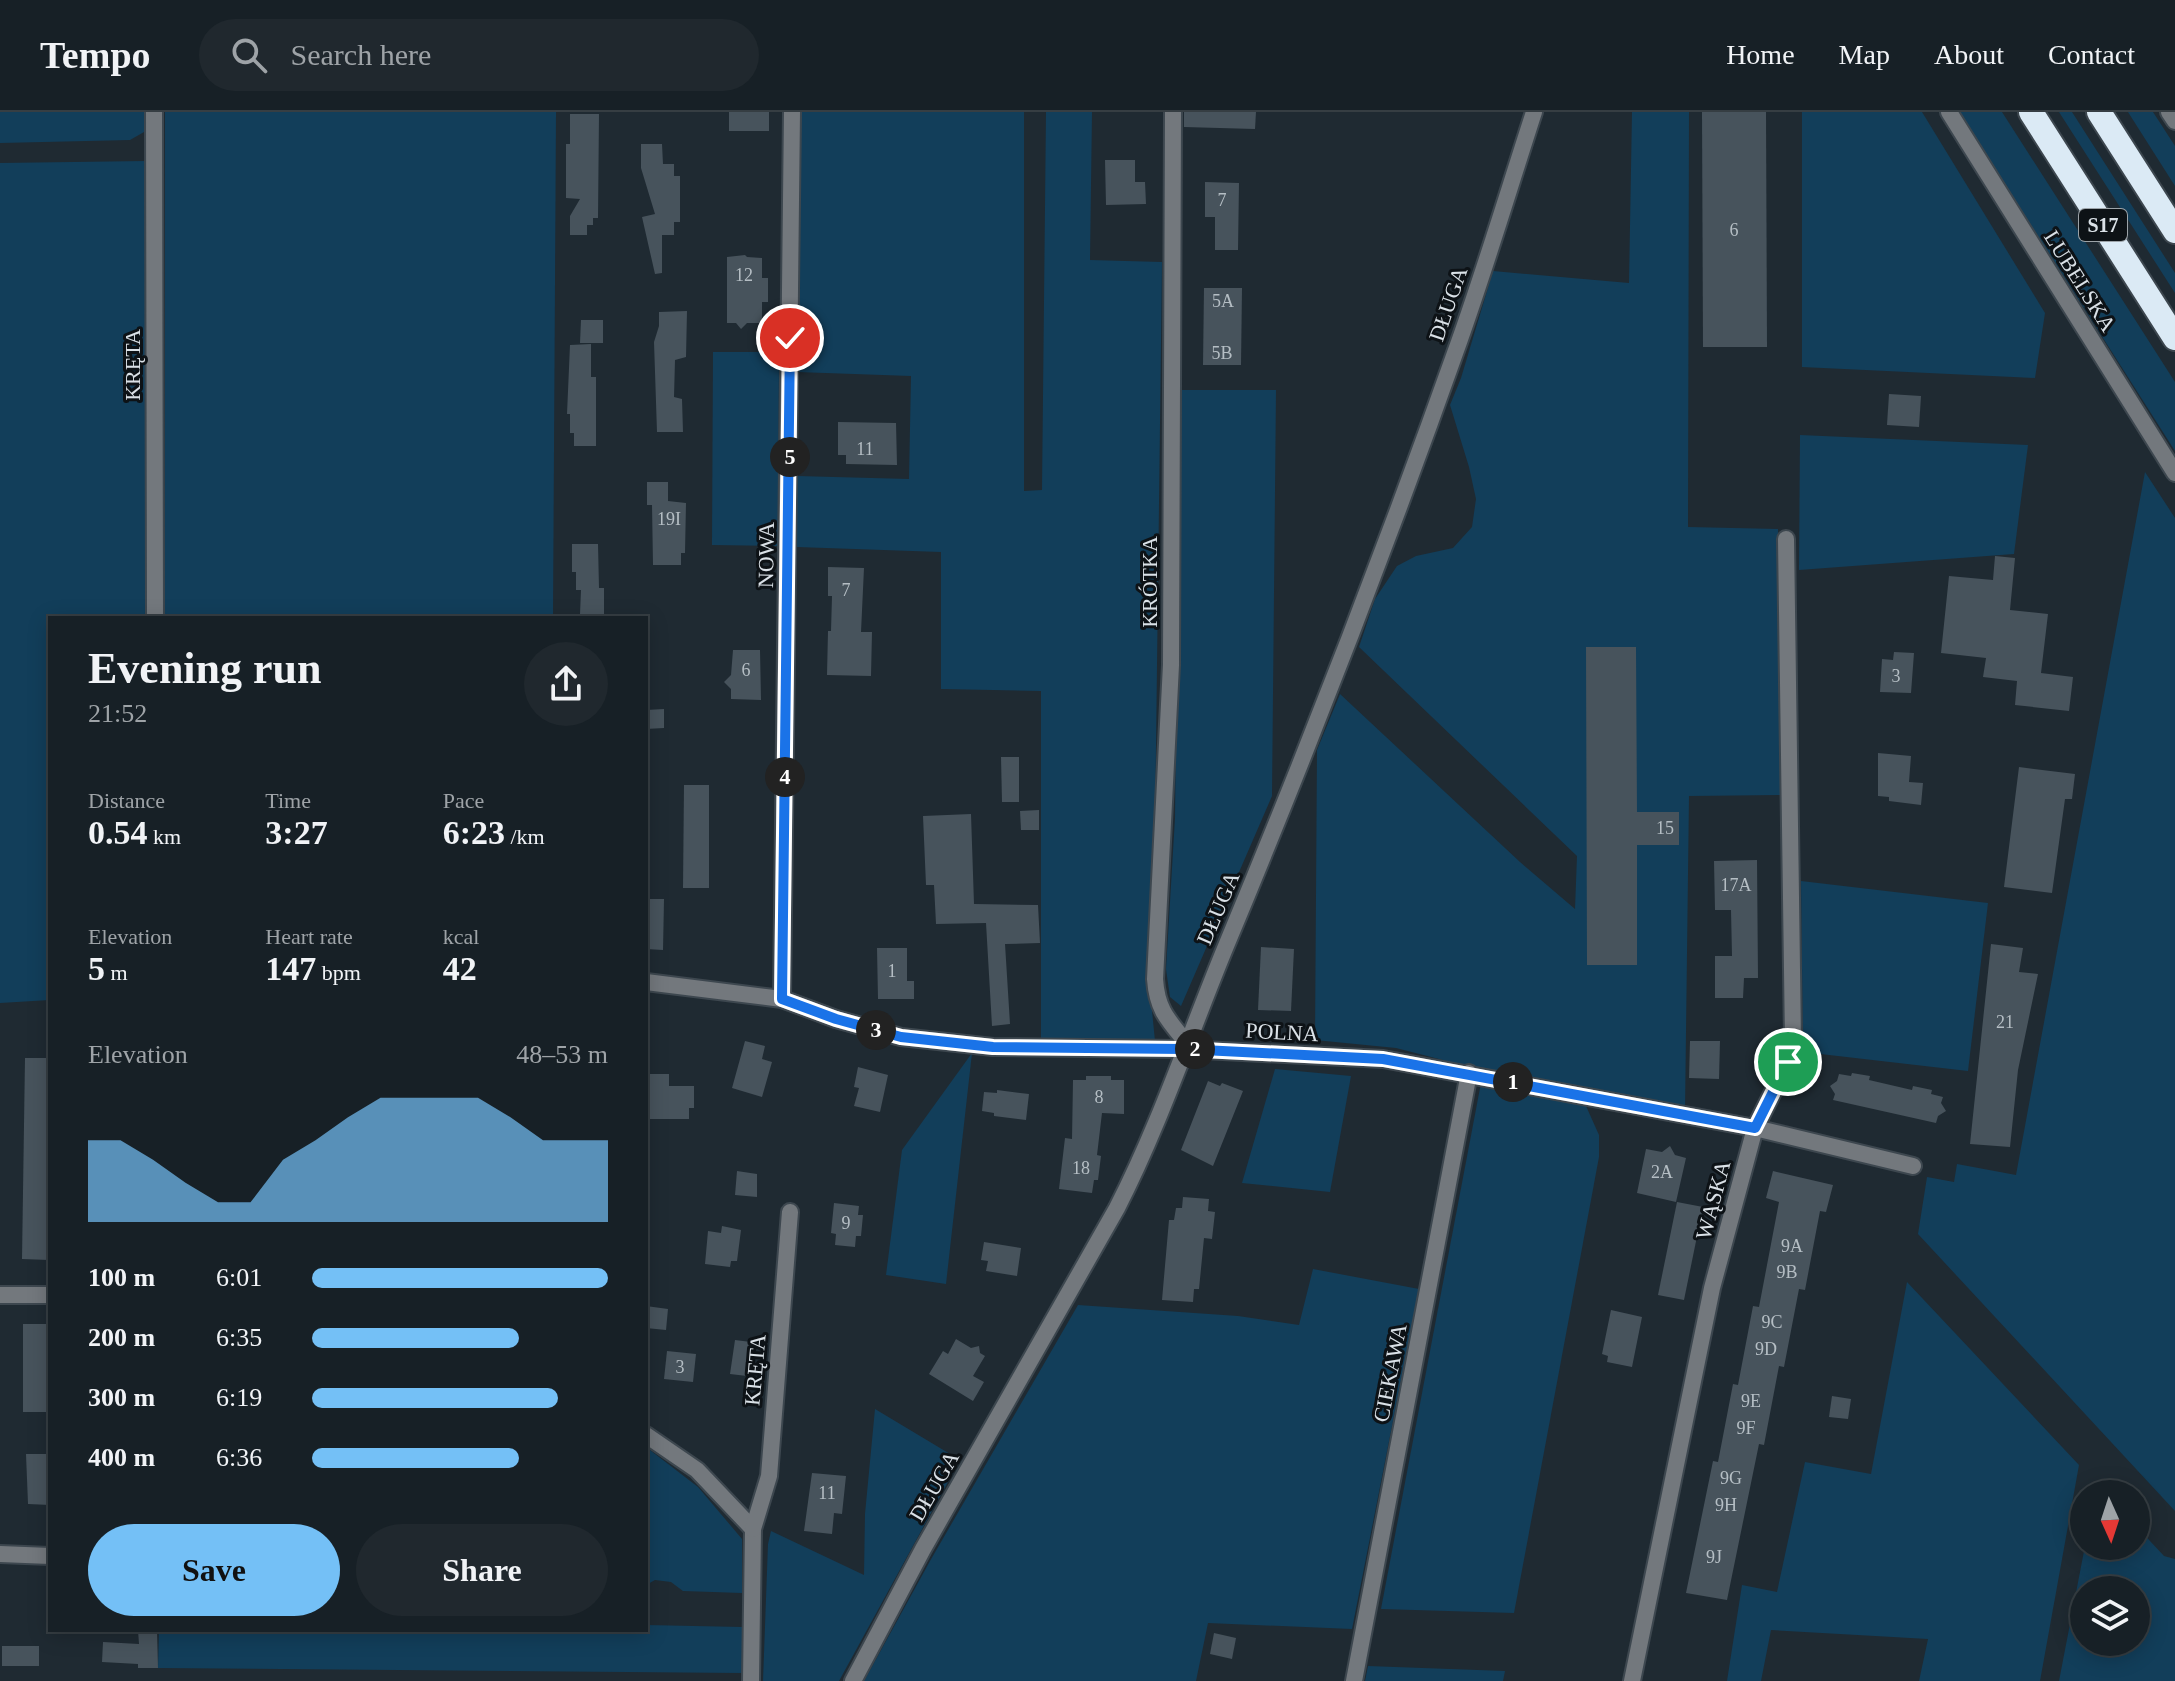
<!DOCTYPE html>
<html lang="en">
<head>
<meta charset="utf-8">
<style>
  :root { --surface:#172026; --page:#20282e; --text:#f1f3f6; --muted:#9ea3a7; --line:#363e43; --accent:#74c0f6 }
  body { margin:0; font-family:Georgia,serif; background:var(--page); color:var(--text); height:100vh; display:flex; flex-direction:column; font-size:30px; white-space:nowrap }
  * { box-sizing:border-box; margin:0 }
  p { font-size:26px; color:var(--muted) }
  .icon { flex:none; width:44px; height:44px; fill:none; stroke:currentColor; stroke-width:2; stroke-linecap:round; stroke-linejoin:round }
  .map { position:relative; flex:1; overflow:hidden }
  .details { position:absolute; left:48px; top:504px; width:600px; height:1016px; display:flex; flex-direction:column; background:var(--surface); border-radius:0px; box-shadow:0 4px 20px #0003,0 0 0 2px var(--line) }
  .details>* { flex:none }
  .needle { width:52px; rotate:177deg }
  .buttons { position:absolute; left:2070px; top:1368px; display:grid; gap:16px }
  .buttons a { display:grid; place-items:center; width:80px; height:80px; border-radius:50%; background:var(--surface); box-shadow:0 4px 20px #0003,0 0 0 2px var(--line); font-size:40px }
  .pin { position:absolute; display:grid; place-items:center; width:68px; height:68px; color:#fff; margin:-34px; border:4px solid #fff; border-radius:50%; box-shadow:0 2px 8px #0007 }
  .km { position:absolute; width:40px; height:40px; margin:-20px; border-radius:50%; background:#222; color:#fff; font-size:22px; line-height:40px; text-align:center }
  .round { display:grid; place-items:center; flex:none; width:84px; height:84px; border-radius:42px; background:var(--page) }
  .summary { display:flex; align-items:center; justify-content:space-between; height:136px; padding:0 40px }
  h1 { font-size:44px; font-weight:800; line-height:60px }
  .metrics { display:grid; grid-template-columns:repeat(3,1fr); gap:12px; height:136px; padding:8px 40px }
  .metrics div { display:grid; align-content:center }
  .metrics b { font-size:34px; font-weight:800 }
  .metrics small { font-size:22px; font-weight:400 }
  .metrics p { font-size:22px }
  .chart { height:224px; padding:16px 40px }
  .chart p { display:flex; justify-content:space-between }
  .chart svg { width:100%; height:144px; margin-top:8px; fill:var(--accent); opacity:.7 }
  .primary-button { display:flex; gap:16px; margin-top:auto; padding:16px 40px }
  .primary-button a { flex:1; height:92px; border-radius:48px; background:var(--accent); color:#111; font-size:32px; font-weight:800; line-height:92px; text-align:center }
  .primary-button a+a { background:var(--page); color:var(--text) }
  ul { padding:0 40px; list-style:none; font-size:26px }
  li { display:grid; grid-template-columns:128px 96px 1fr; align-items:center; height:60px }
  li i { height:20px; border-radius:10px; background:var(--accent) }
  header { display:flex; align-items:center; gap:48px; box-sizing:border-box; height:112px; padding:0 40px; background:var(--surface); border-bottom:2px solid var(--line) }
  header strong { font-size:38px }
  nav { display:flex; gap:44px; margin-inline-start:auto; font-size:28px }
  .search { width:560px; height:72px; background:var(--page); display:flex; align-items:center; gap:20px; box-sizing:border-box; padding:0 28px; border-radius:44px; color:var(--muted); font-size:30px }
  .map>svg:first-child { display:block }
  .green { fill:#123e5a; fill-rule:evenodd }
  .building { fill:#47535c }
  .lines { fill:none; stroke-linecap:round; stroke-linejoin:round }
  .minor-casing { stroke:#3d474f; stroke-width:20 }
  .tertiary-casing { stroke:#3d474f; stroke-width:20 }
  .motorway-casing { stroke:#3d474f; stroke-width:28 }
  .minor { stroke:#73787d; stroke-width:16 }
  .tertiary { stroke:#73787d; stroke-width:16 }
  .motorway { stroke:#dbeaf5; stroke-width:24 }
  .route-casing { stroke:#fff; stroke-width:16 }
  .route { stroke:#1a73e8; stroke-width:10 }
  .labels { text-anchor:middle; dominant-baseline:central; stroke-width:6; stroke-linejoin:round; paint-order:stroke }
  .number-label { font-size:18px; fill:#b5bec4 }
  .shield { fill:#0d1216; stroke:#9ca3a8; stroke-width:2 }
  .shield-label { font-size:20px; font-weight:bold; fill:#dae1e7 }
  .street-label { font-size:22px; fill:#dae1e7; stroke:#0d1216 }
</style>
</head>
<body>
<header>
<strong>Tempo</strong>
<div class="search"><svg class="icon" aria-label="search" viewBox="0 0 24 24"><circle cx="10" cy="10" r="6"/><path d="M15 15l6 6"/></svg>Search here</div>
<nav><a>Home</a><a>Map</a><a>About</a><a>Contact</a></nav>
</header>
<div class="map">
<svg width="2175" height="1569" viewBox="0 0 2175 1569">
  <rect width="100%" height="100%" fill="#1f2a32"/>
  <g class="green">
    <path d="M 0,0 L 144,0 L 144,20 L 130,28 L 0,31 Z"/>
    <path d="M 165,0 L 556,0 L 553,506 L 165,506 Z"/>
    <path d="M 799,0 L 1024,0 L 1024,379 L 1042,378 L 1046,0 L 1092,0 L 1090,148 L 1162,150 L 1154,797 L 1147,848 L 1155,929 L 1041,928 L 1041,579 L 941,577 L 941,440 L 797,435 L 797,364 L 909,367 L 911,264 L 797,260 Z"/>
    <path d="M 1632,0 L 1689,0 L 1688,415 L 1778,417 L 1782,683 L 1689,684 L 1685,999 L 1513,966 L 1396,936 L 1315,928 L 1317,638 L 1340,582 L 1520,750 L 1575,797 L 1577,744 L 1359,535 L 1375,487 L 1397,454 L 1416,444 L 1453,436 L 1472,415 L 1476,387 L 1469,355 L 1450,293 L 1461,266 L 1493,159 L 1629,171 Z"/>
    <path d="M 1802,0 L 1922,0 L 2045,201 L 2035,266 L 1802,255 Z"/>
    <path d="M 1959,0 L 2002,0 L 2175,270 L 2175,339 Z"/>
    <path d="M 2059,0 L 2072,0 L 2175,161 L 2175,181 Z"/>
    <path d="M 2128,0 L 2153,0 L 2175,34 L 2175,74 Z"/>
    <path d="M 146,49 L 150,506 L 50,506 L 50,888 L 0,891 L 0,51 Z"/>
    <path d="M 713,240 L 779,240 L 778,434 L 712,433 Z"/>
    <path d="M 1180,278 L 1276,278 L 1272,684 L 1181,894 L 1170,885 L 1166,857 L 1175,706 Z"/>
    <path d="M 1800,323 L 2028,333 L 2014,442 L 1799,458 Z"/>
    <path d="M 2145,360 L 2175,406 L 2175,1399 L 1918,1122 L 1927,1065 L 1954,1070 L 1957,1052 L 2016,1063 Z"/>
    <path d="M 1801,769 L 1988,791 L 1968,959 L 1803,940 Z"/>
    <path d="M 972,941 L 946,1172 L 886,1163 L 902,1038 Z"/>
    <path d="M 1275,957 L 1351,964 L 1330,1080 L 1242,1071 Z"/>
    <path d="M 1481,971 L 1586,994 L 1599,1023 L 1599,1045 L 1514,1501 L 1381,1497 Z"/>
    <path d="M 1313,1157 L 1419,1177 L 1352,1517 L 1208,1511 L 1196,1569 L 864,1569 L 930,1449 L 1078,1193 L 1238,1204 L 1299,1213 Z"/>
    <path d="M 1907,1170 L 2079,1353 L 2040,1569 L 1919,1569 L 1928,1527 L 1771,1518 L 1761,1569 L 1727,1569 L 1742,1473 L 1777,1480 L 1805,1350 L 1871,1362 Z"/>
    <path d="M 875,1297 L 960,1348 L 839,1569 L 763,1569 L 768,1432 L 771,1419 L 864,1463 L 865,1402 Z"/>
    <path d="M 646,1335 L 698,1375 L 742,1427 L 742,1481 L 683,1479 L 671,1470 L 655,1468 L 646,1473 Z"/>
    <path d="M 2136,1414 L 2164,1444 L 2175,1447 L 2175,1569 L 2059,1569 L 2085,1434 L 2136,1434 ZM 2136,1478 L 2136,1530 L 2084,1530 L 2084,1478 Z"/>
    <path d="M 646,1513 L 742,1515 L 742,1561 L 158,1556 L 159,1518 L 646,1518 Z"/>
    <path d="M 1368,1554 L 1505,1559 L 1503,1569 L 1365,1569 Z"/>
  </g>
  <g class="building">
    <rect x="729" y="0" width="40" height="19"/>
    <path d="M 1184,0 L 1256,0 L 1255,17 L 1184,15 Z"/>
    <path d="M 1702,0 L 1766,0 L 1767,235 L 1703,235 Z"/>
    <path d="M 570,2 L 599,2 L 598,106 L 593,106 L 593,113 L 587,113 L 587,123 L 570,123 L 570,104 L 580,87 L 566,86 L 566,32 L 570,32 Z"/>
    <path d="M 641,32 L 662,32 L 663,52 L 674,52 L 674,64 L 680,64 L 680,110 L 674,110 L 674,123 L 662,123 L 662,161 L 655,162 L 642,105 L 655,102 L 641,56 Z"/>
    <path d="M 1105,48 L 1135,48 L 1135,70 L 1145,70 L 1146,92 L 1106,93 Z"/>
    <path d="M 1205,70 L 1239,71 L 1238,138 L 1215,138 L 1215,105 L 1205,105 Z"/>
    <path d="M 745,143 L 747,145 L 762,146 L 762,166 L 768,166 L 768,190 L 762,190 L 762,211 L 747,211 L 741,217 L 736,211 L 727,211 L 727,145 Z"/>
    <path d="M 1204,176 L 1242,176 L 1241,253 L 1203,253 Z"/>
    <path d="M 687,199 L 686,245 L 675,248 L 674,285 L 682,287 L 683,320 L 657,320 L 654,230 L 659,214 L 659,200 Z"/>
    <path d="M 581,208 L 603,208 L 603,231 L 580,231 Z"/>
    <path d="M 591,232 L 591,265 L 596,265 L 596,334 L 574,334 L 574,321 L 570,321 L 570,302 L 567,302 L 570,233 Z"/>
    <path d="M 1889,282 L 1921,284 L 1919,315 L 1887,313 Z"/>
    <path d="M 838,310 L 896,311 L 897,353 L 846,352 L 846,343 L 838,343 Z"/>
    <path d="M 647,370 L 668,370 L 668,389 L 686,391 L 685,441 L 681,441 L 681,453 L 653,453 L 652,393 L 647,393 Z"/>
    <path d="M 572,432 L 598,432 L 599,476 L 604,476 L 604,502 L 580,502 L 581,478 L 576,478 L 576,460 L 572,460 Z"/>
    <path d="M 1995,444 L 2015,446 L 2010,498 L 2048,502 L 2041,561 L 2073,565 L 2069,599 L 2015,593 L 2017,569 L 1983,565 L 1986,546 L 1941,541 L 1949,464 L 1993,468 Z"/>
    <path d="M 828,455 L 864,456 L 861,520 L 872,520 L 871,564 L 827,563 L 828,519 L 831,519 L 832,484 L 828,484 Z"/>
    <path d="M 1586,535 L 1636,535 L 1637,700 L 1679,700 L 1679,733 L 1637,733 L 1637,853 L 1587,853 Z"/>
    <path d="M 733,538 L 760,538 L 761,588 L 731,587 L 731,577 L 724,570 L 731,563 Z"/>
    <path d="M 1894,540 L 1914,541 L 1911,581 L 1880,580 L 1882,547 L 1893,548 Z"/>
    <path d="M 664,597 L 664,616 L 646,617 L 646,598 Z"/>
    <path d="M 1878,641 L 1911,644 L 1909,670 L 1923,671 L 1921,693 L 1889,689 L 1889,685 L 1878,684 Z"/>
    <path d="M 1001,645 L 1019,645 L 1019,690 L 1002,690 Z"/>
    <path d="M 2019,655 L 2075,662 L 2072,687 L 2065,687 L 2052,781 L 2004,775 Z"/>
    <path d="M 684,673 L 709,673 L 709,776 L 683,776 Z"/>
    <path d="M 1039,698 L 1039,718 L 1021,718 L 1020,699 Z"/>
    <path d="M 971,702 L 974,792 L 1038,793 L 1040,831 L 1005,832 L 1010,912 L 992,914 L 986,811 L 936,812 L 934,773 L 926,773 L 923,704 Z"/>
    <path d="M 1757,748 L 1758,866 L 1744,866 L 1743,886 L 1715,886 L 1715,844 L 1732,844 L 1731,798 L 1715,798 L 1714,749 Z"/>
    <path d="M 646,787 L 664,787 L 663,838 L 646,837 Z"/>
    <path d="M 1991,832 L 2023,836 L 2019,860 L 2038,862 L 2018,958 L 2010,1035 L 1970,1032 Z"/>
    <path d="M 1261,835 L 1294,837 L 1291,899 L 1258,898 Z"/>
    <path d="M 877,836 L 907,836 L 907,869 L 914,869 L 914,887 L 878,887 Z"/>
    <path d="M 745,929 L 765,934 L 762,947 L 772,950 L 762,985 L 732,976 Z"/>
    <path d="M 1690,929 L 1720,929 L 1719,967 L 1689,966 Z"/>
    <path d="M 25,946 L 50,946 L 49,1148 L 22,1147 Z"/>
    <path d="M 858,955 L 888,963 L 880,1000 L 854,994 L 859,976 L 854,975 Z"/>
    <path d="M 1852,961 L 1870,964 L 1869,968 L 1912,978 L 1913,974 L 1932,978 L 1931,982 L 1943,985 L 1941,991 L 1946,999 L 1938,1004 L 1936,1011 L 1833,988 L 1835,982 L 1830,974 L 1837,969 L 1839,962 L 1851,964 Z"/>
    <path d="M 649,962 L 669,962 L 669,974 L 694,974 L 694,996 L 689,996 L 689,1007 L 649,1007 Z"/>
    <path d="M 1086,964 L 1111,964 L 1111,968 L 1124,968 L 1124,1002 L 1102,1001 L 1097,1043 L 1101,1044 L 1098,1068 L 1094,1068 L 1092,1081 L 1059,1077 L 1065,1026 L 1072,1027 L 1073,968 L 1086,968 Z"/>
    <path d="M 1208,969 L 1220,974 L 1222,971 L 1243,979 L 1213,1054 L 1181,1038 Z"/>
    <path d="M 997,978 L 1029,982 L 1026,1008 L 994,1004 L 994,1001 L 982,999 L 984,980 L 997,981 Z"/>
    <path d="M 1670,1034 L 1675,1043 L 1686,1046 L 1676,1090 L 1637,1081 L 1646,1037 L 1662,1040 Z"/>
    <path d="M 737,1059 L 757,1062 L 757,1085 L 735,1083 Z"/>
    <path d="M 1773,1059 L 1833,1073 L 1826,1100 L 1820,1099 L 1805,1178 L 1799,1177 L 1784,1255 L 1779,1254 L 1764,1333 L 1759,1332 L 1727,1488 L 1686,1481 L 1713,1349 L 1718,1350 L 1733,1272 L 1738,1273 L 1753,1194 L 1759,1195 L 1779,1090 L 1766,1086 Z"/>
    <path d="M 1183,1085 L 1209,1087 L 1208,1099 L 1215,1100 L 1212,1127 L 1204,1126 L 1199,1177 L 1194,1177 L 1193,1190 L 1162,1188 L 1169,1108 L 1174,1108 L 1176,1096 L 1182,1096 Z"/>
    <path d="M 1677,1090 L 1703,1095 L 1684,1188 L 1658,1183 Z"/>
    <path d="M 834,1091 L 859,1094 L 858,1103 L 863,1103 L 861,1124 L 856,1124 L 855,1135 L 835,1133 L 836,1122 L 831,1121 Z"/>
    <path d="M 722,1114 L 741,1118 L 737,1149 L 731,1149 L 730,1155 L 705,1152 L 708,1119 L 721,1121 Z"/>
    <path d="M 984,1130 L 1021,1136 L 1017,1164 L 986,1159 L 988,1149 L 981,1148 Z"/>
    <path d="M 646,1194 L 668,1197 L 666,1218 L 646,1216 Z"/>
    <path d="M 1611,1198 L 1642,1205 L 1632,1255 L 1607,1250 L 1608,1244 L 1602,1242 Z"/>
    <rect x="23" y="1212" width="26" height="88"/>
    <path d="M 956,1227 L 971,1236 L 979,1234 L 980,1241 L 985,1244 L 973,1264 L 984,1270 L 973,1289 L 929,1262 L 943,1239 L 948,1242 Z"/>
    <path d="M 735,1228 L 751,1230 L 747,1264 L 730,1262 Z"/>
    <path d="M 667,1239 L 696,1242 L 693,1270 L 664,1267 Z"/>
    <path d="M 1832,1284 L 1851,1287 L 1848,1307 L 1829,1305 Z"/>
    <path d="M 26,1342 L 50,1342 L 50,1393 L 28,1392 Z"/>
    <path d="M 812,1361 L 846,1364 L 842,1402 L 834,1401 L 832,1422 L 804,1419 Z"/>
    <path d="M 138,1518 L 157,1518 L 158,1556 L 138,1556 L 138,1552 L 102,1550 L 103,1530 L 139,1532 Z"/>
    <path d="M 1214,1521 L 1236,1526 L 1232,1547 L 1210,1542 Z"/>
    <rect x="2" y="1534" width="37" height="20"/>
  </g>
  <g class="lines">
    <defs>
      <g id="minor">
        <path d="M 154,0 L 155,506"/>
        <path d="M 1173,0 L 1171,553 L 1155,867 C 1157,897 1167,907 1186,930"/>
        <path d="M 646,870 L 782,887 L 836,907 L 901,925 L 993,935 L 1183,937 L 1383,947 L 1755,1016 L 1913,1054"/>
        <path d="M 782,887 L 792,0"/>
        <path d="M 0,1183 L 50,1183"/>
        <path d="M 646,1323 L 697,1358 L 753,1417 L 751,1569"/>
        <path d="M 753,1417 L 769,1364 L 790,1100"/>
        <path d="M 0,1442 L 50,1444"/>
        <path d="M 853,1569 L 923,1437 L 1117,1096 C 1160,1012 1190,921 1226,834 C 1309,635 1387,433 1459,230 C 1486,154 1509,77 1534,0"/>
        <path d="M 1354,1569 L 1469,961"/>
        <path d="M 1632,1569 L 1712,1176 L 1755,1016 L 1788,950 L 1793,929 L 1786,427"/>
      </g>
      <g id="tertiary">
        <path d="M 1949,0 L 2175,361"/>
        <path d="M 2169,0 L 2175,9"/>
      </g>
      <g id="motorway">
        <path d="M 2031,0 L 2175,226"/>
        <path d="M 2099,0 L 2175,119"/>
      </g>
    </defs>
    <use href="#minor" class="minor-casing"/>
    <use href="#tertiary" class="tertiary-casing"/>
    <use href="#motorway" class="motorway-casing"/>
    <use href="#minor" class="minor"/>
    <use href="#tertiary" class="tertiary"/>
    <use href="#motorway" class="motorway"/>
  </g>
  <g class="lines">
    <defs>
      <path id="route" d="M 790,226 L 782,887 L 836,907 L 901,925 L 993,935 L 1183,937 L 1383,947 L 1755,1016 L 1788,950"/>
    </defs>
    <use href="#route" class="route-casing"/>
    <use href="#route" class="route"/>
  </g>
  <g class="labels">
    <g class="number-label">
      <text x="1222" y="88">7</text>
      <text x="1734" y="118">6</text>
      <text x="744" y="163">12</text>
      <text x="1223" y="189">5A</text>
      <text x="1222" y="241">5B</text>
      <text x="865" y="337">11</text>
      <text x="669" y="407">19I</text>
      <text x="846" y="478">7</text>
      <text x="746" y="558">6</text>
      <text x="1896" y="564">3</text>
      <text x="1665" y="716">15</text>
      <text x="1736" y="773">17A</text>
      <text x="892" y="859">1</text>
      <text x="2005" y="910">21</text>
      <text x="1099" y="985">8</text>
      <text x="1081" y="1056">18</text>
      <text x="1662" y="1060">2A</text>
      <text x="846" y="1111">9</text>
      <text x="1792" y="1134">9A</text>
      <text x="1787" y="1160">9B</text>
      <text x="1772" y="1210">9C</text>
      <text x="1766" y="1237">9D</text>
      <text x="680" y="1255">3</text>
      <text x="1751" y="1289">9E</text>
      <text x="1746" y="1316">9F</text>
      <text x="1731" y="1366">9G</text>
      <text x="827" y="1381">11</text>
      <text x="1726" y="1393">9H</text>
      <text x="1714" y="1445">9J</text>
    </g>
    <rect class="shield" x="2079" y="97" width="48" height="32" rx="6"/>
    <g class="shield-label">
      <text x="2103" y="113">S17</text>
    </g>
    <g class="street-label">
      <text transform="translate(2080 169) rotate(58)">LUBELSKA</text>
      <text transform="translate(1448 192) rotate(-71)">DŁUGA</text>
      <text transform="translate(132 253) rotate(-90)">KRĘTA</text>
      <text transform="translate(766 443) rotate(-89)">NOWA</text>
      <text transform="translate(1149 470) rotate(-90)">KRÓTKA</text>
      <text transform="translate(1218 796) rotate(-67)">DŁUGA</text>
      <text transform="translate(1282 920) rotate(3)">POLNA</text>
      <text transform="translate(1713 1088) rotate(-75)">WĄSKA</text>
      <text transform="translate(755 1258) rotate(-85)">KRĘTA</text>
      <text transform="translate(1390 1261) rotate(-79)">CIEKAWA</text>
      <text transform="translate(934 1374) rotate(-60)">DŁUGA</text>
    </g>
  </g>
</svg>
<div class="buttons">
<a><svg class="needle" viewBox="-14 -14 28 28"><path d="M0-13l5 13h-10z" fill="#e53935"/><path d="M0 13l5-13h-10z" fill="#9ea3a7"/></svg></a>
<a><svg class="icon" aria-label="layers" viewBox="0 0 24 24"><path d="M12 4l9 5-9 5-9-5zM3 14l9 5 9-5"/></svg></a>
</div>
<div class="pin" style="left:1788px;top:950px;background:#1e9e55"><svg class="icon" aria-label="arrive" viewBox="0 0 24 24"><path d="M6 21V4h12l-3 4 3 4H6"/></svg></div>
<div class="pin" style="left:790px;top:226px;background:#d93025"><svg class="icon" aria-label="check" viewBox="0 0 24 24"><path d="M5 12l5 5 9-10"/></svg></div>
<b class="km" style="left:1513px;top:970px">1</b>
<b class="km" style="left:1195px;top:937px">2</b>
<b class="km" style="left:876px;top:918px">3</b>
<b class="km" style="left:785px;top:665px">4</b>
<b class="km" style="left:790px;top:345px">5</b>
<section class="details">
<div class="summary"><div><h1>Evening run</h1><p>21:52</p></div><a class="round"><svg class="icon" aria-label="share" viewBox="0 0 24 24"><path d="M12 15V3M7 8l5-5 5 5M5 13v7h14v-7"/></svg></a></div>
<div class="metrics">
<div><p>Distance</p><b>0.54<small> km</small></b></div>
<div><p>Time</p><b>3:27</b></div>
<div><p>Pace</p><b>6:23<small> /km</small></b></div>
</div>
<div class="metrics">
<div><p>Elevation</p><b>5<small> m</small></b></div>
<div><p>Heart rate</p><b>147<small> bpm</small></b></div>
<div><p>kcal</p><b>42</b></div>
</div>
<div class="chart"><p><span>Elevation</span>48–53 m</p>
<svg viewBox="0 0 160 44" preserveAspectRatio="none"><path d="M0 44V19L10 19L20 25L30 32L40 38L50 38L60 25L70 19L80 12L90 6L100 6L110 6L120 6L130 12L140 19L150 19L160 19V44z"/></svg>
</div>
<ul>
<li><b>100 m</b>6:01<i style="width:100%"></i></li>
<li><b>200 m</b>6:35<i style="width:70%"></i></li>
<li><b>300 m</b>6:19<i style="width:83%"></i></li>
<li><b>400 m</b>6:36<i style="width:70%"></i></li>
</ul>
<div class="primary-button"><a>Save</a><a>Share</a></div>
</section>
</div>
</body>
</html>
